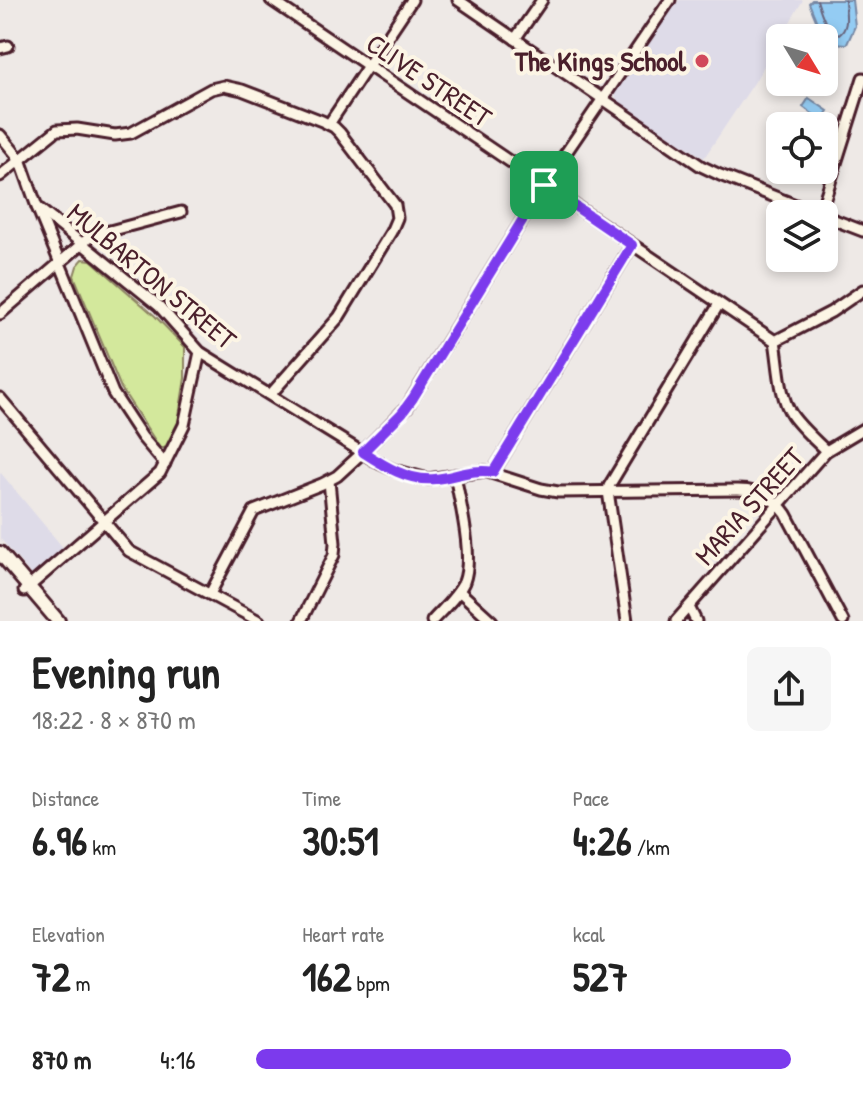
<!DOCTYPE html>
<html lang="en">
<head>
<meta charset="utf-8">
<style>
  :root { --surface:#fff; --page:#f6f6f6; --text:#222; --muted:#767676; --accent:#7c3aed }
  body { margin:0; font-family:"Patrick Hand",sans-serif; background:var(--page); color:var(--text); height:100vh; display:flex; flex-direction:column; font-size:30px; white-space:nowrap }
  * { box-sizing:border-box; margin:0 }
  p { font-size:26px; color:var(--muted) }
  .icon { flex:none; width:44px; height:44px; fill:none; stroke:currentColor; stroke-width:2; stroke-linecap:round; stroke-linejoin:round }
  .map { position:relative; height:621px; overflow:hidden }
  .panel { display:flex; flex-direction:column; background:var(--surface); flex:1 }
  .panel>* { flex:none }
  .needle { width:52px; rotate:128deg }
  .fabs { position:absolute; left:766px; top:24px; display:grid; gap:16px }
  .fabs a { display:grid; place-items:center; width:72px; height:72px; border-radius:12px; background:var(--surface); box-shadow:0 4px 12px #0003; font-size:40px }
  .pin { position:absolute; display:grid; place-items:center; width:68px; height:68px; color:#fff; margin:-34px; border-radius:16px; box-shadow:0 4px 12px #0006 }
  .round { display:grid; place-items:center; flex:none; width:84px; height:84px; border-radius:12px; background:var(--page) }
  .overview { display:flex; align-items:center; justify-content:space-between; height:136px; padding:0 32px }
  h1 { font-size:44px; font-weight:700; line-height:60px }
  .metrics { display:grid; grid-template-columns:repeat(3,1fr); gap:12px; height:136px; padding:8px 32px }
  .metrics div { display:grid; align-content:center }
  .metrics b { font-size:40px; font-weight:700 }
  .metrics small { font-size:22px; font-weight:400 }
  .metrics p { font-size:22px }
  ul { padding:0 32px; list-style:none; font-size:26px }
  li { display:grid; grid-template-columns:128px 96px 1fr; align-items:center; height:60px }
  li i { height:20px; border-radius:10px; background:var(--accent) }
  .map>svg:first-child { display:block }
  .built { fill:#dedbe8 }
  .green { fill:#d3e89c; stroke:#8e8464; stroke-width:2 }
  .water { fill:#94ccf3; stroke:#7687a3; stroke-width:2 }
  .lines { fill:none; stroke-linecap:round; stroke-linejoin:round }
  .shore { stroke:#68647b; stroke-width:2 }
  .minor-casing { stroke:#4a1f2b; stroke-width:15 }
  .major-casing { stroke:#4a1f2b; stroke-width:18 }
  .minor { stroke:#fcf5e5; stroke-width:9 }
  .major { stroke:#fcf5e5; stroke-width:12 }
  .route-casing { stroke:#fff; stroke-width:16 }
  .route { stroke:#7c3aed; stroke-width:10 }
  .poi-dot { fill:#d1495b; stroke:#fcf5e5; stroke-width:3 }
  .labels { text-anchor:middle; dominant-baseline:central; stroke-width:8; stroke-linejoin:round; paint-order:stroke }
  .poi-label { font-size:28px; font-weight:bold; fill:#4a1f2b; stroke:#fcf5e5; text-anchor:end }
  .street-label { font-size:28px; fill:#4a1f2b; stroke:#fcf5e5 }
</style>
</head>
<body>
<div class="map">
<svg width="863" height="621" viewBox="0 0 863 621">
  <rect width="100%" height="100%" fill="#eee9e6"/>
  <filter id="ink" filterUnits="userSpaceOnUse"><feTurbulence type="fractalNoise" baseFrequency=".0125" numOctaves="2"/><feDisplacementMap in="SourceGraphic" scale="16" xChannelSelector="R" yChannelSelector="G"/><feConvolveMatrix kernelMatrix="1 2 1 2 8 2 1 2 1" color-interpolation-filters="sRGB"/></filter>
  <g filter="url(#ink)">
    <g class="built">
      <path d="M 679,0 L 803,0 L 754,83 L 704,158 L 618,102 L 614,92 Z"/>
      <path d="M 0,472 L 65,550 L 32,576 L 0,538 Z"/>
    </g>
    <path class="green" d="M 83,259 L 91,260 L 155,316 L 185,347 L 185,378 L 178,422 L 165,448 L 160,448 L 121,388 L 74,276 L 77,266 Z"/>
    <g class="water">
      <path d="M 812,0 L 852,0 L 855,26 L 847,44 L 831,43 L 820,30 L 809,3 Z"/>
      <path d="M 809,98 L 828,111 L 821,120 L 803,107 Z"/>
    </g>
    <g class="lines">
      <path class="shore" d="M 817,0 C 821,13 826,30 839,35 C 850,27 845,13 845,0"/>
      <defs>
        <g id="minor">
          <path d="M 271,0 L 775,341 C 779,362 779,397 792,415 C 801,428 815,440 826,451"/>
          <path d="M 458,0 L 701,166 L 720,175 L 818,214"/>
          <path d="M 515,39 L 542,0"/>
          <path d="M 0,48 L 8,46"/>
          <path d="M 329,124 L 412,0"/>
          <path d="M 0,135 L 20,159 L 37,207 L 113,393 L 142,437 L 165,464"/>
          <path d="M 0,176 L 57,130 L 77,129 L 115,135 L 131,133 L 211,89 L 224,86 L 242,90 L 322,121 L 334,127 L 340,133 L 395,205 L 397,218 L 391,232 L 339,317 L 270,395"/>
          <path d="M 37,207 L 159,306 L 200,352 L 381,464 L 394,470 L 428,479 L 485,471 L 541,489 L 558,492 L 738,490 C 758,490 774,497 786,514 L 843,621"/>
          <path d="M 820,214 L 863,78"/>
          <path d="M 824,216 L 863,231"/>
          <path d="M 0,314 L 91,236 L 181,212"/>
          <path d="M 775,341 L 831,312 L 863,290"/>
          <path d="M 0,398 L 129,551 L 259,621"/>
          <path d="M 493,472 L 632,245"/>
          <path d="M 24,591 L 160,473 L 184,425 L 200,352"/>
          <path d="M 459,591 L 492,621"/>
          <path d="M 210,594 L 254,511 L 322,484 L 337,476 L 363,452 L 407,407 L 544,185 L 670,0"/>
          <path d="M 689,607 L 696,621"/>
          <path d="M 301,621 L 334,555 L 335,543 L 329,481"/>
          <path d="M 432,621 C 443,609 457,597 464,582 C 474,556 460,503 455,475"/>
          <path d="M 627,621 L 608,491 L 609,486 L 719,304"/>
          <path d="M 676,621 L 826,451 L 863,429"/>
        </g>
        <path id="major" d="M 0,553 L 58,621"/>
      </defs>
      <use href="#minor" class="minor-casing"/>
      <use href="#major" class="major-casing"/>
      <use href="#minor" class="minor"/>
      <use href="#major" class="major"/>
    </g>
  </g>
  <g class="lines" filter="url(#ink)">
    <defs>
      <path id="route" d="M 544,185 L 632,245 L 493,472 C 473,468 455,477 435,479 C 409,482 383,465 363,452 L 402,413 L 413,398 Z"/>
    </defs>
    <use href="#route" class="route-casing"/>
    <use href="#route" class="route"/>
  </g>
  <circle class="poi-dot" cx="702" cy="61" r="8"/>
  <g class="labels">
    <g class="poi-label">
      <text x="686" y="61">The Kings School</text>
    </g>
    <g class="street-label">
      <text transform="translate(429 80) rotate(34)">CLIVE STREET</text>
      <text transform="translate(152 276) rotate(40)">MULBARTON STREET</text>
      <text transform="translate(749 506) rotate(-48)">MARIA STREET</text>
    </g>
  </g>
</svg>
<div class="fabs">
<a><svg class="needle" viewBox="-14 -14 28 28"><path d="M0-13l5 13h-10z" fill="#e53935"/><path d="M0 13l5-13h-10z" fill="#767676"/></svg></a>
<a><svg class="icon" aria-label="locate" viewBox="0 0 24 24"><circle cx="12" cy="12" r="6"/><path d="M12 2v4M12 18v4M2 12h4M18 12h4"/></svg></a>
<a><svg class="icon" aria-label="layers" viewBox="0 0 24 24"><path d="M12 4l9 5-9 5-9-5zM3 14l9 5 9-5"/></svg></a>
</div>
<div class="pin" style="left:544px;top:185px;background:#1e9e55"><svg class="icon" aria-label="arrive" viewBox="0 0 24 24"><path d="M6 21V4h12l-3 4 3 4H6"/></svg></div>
</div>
<section class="panel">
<div class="overview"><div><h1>Evening run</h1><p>18:22 · 8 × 870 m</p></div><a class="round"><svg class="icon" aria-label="share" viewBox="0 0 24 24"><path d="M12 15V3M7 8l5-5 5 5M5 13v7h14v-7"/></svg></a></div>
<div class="metrics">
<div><p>Distance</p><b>6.96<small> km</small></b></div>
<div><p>Time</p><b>30:51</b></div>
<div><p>Pace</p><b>4:26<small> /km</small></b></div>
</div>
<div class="metrics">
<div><p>Elevation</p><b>72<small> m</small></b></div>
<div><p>Heart rate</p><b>162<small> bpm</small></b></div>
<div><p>kcal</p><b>527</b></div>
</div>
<ul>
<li><b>870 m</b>4:16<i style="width:93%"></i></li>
</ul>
</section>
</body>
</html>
